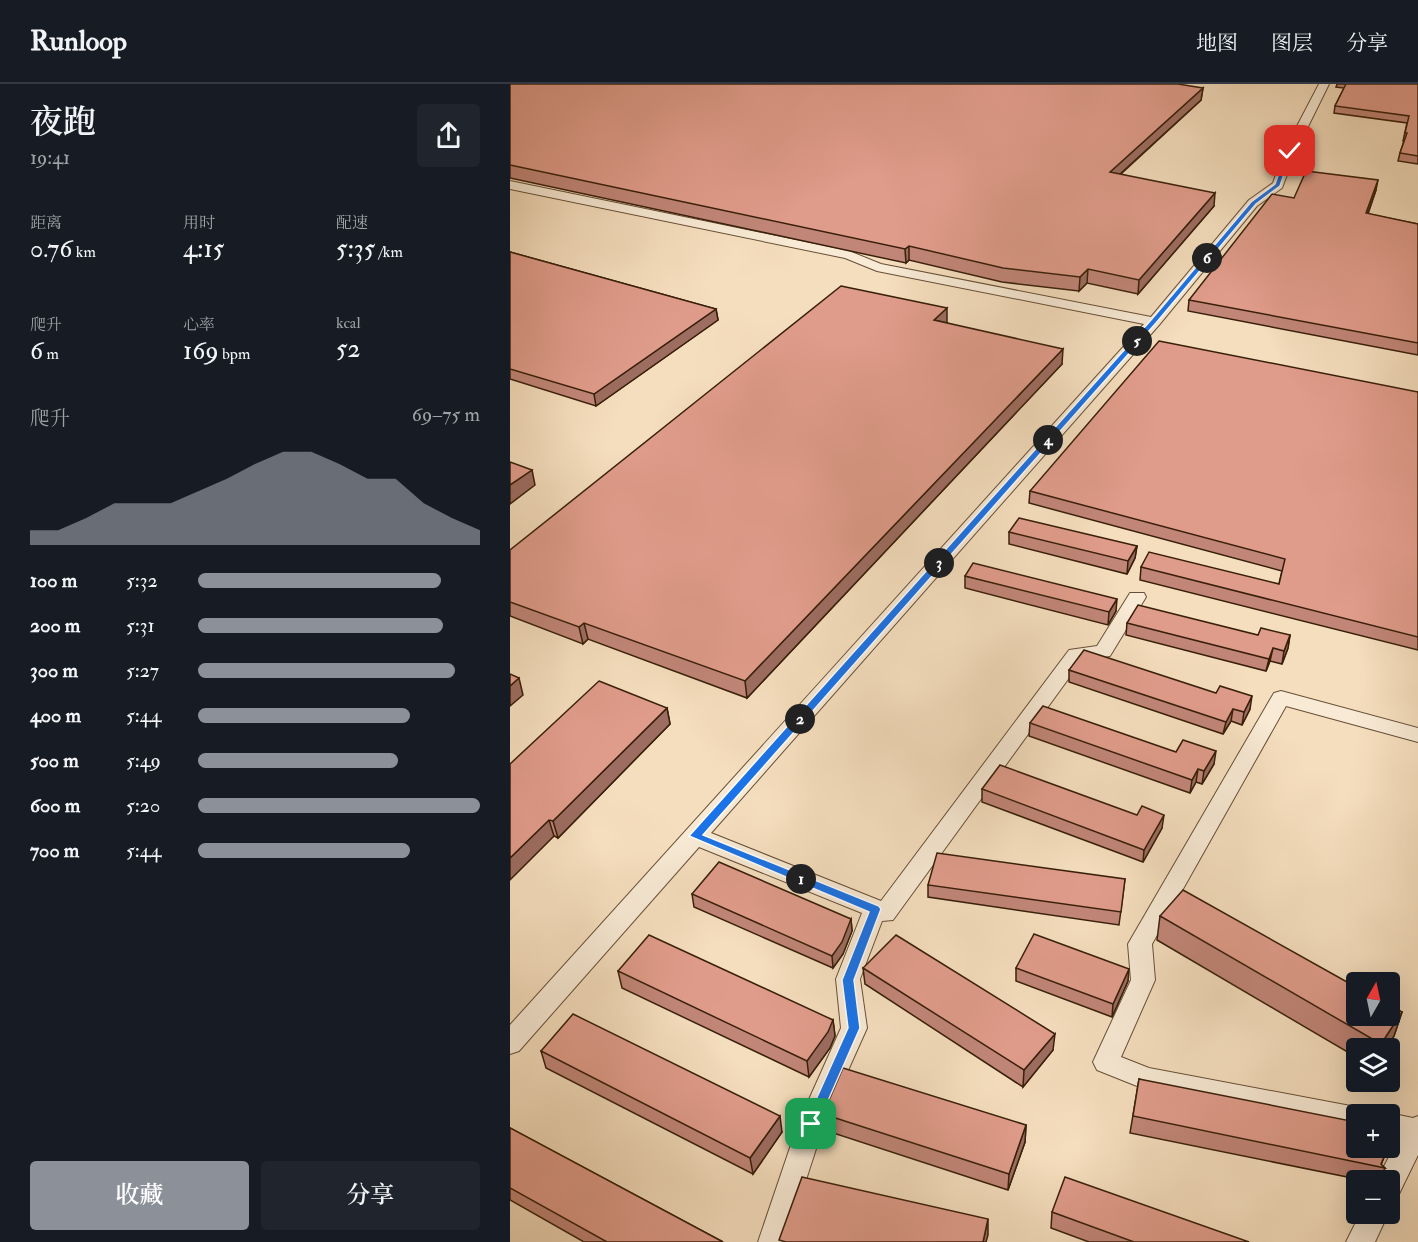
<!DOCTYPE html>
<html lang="zh">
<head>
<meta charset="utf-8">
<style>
  :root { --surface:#171b24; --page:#20242c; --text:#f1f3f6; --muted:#9ea1a6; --line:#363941; --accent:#8c9099 }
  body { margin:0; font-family:"IM FELL Double Pica","Noto Serif SC",serif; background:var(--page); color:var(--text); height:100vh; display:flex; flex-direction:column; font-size:22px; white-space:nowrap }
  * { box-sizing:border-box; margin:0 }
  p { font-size:20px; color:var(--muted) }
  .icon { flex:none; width:33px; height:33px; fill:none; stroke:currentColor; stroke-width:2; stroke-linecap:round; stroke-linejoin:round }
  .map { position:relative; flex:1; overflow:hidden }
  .drawer { display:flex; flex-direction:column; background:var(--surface); width:510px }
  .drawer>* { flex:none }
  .needle { width:39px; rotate:9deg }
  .controls { position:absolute; left:836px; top:888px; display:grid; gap:12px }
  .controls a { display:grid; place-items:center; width:54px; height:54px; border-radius:6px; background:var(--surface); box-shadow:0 6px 24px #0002; font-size:30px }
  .pin { position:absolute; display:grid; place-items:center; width:51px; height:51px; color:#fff; margin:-26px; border-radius:12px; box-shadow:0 3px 9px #0006 }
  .km { position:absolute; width:30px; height:30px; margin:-15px; border-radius:50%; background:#222; color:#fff; font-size:16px; line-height:30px; text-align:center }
  .round { display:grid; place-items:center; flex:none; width:63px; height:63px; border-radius:6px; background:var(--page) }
  .head { display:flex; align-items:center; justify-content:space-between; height:102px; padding:0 30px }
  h1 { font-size:33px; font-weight:600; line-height:45px }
  .figures { display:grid; grid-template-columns:repeat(3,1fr); gap:9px; height:102px; padding:6px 30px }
  .figures div { display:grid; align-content:center }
  .figures b { font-size:26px; font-weight:600 }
  .figures small { font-size:16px; font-weight:400 }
  .figures p { font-size:16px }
  .chart { height:168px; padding:12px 30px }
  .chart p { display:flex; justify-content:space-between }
  .chart svg { width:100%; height:108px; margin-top:6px; fill:var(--accent); opacity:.7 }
  .primary-button { display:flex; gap:12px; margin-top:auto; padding:12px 30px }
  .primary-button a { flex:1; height:69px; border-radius:6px; background:var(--accent); color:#fff; font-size:24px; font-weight:600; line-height:69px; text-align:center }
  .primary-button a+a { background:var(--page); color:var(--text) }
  ul { padding:0 30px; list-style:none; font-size:20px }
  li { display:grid; grid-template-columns:96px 72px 1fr; align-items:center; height:45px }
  li i { height:15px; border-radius:8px; background:var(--accent) }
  header { display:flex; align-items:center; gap:36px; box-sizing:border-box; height:84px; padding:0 30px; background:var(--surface); border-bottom:2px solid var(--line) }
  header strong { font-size:28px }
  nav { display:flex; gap:33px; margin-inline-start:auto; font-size:21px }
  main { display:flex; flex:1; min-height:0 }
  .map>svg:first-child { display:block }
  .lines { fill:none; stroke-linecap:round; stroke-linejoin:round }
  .minor-casing { stroke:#674f37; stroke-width:2 }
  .minor { fill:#f8ead5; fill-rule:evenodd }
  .wall { fill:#c18678; stroke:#381f0a; stroke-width:1.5 }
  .shaded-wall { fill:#9d6d61; stroke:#381f0a; stroke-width:1.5 }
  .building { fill:#e09c8b; stroke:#381f0a; stroke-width:1.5 }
  .route { fill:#1a73e8; stroke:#fff; stroke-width:1.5 }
</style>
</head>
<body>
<header>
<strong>Runloop</strong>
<nav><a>地图</a><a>图层</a><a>分享</a></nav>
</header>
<main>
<section class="drawer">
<div class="head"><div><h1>夜跑</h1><p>19:41</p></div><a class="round"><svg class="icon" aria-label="share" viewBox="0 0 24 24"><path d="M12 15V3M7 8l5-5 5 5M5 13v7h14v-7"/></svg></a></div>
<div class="figures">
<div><p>距离</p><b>0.76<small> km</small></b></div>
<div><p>用时</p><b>4:15</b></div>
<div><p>配速</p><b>5:35<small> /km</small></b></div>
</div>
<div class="figures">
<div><p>爬升</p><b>6<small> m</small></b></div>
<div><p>心率</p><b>169<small> bpm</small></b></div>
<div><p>kcal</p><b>52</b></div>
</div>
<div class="chart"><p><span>爬升</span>69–75 m</p>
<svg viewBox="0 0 160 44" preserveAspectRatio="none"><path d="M0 44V38L10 38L20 33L30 27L40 27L50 27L60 22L70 17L80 11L90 6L100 6L110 11L120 17L130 17L140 27L150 33L160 38V44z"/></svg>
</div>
<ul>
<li><b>100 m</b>5:32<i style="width:86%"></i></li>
<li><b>200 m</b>5:31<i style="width:87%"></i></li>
<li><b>300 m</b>5:27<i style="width:91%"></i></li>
<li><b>400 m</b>5:44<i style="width:75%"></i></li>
<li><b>500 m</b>5:49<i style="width:71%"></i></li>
<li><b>600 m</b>5:20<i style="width:100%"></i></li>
<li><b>700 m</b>5:44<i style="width:75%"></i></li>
</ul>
<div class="primary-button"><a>收藏</a><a>分享</a></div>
</section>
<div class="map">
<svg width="908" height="1158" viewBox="0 0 908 1158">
  <rect width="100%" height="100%" fill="#f5debe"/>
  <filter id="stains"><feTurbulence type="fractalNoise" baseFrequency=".00333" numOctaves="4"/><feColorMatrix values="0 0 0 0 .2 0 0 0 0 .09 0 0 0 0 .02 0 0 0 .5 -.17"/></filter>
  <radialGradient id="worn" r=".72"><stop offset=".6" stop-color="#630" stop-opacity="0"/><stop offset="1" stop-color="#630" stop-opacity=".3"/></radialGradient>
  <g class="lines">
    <defs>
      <g id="minor">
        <path d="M 809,0 L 819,0 L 786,67 L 772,104 L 747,122 L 649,241 L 201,749 L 371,817 L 559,566 L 587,562 L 620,509 L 634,509 L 636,513 L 600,572 L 572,576 L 383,836 L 372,837 L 350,895 L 357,944 L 314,1040 L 276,1158 L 248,1158 L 288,1040 L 331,944 L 326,895 L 352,829 L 189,763 L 9,967 L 0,970 L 0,941 L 634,240 L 367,187 L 335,174 L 0,105 L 0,97 L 339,167 L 371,180 L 641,233 L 739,116 L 763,99 L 774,67 Z"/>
        <path d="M 771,607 L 908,644 L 908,658 L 776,622 L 642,860 L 645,896 L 611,973 L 639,984 L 846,1023 L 855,1027 L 857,1030 L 846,1030 L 846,1047 L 637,1006 L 587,986 L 583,978 L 621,896 L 618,860 L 761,614 L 764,609 Z"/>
        <path d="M 879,1029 L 903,1034 L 908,1032 L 908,1071 L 889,1110 L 879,1114 L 879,1096 L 867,1096 L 888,1055 L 879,1053 L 879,1030 L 875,1030 Z"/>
        <path d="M 850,1130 L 878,1130 L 865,1158 L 836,1158 Z"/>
      </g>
    </defs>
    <use href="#minor" class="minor-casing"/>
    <use href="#minor" class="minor"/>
  </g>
  <g class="wall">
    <path d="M 0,0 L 693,4 L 691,16 L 611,90 L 704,122 L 628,210 L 577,199 L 569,207 L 492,198 L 399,176 L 396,179 L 0,94 Z"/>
    <path d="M 827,0 L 908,0 L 908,80 L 888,77 L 890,69 L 894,57 L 893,57 L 897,39 L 824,29 L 825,22 L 834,4 L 826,3 Z"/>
    <path d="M 866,106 L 858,130 L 908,140 L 908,271 L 678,227 L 679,216 L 784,114 Z"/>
    <path d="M 0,168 L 206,225 L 208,236 L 86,322 L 0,295 Z"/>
    <path d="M 437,239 L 552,280 L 237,614 L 78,555 L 73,560 L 0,532 L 0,466 Z"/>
    <path d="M 908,308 L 908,566 L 630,496 L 631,483 L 769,500 L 772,487 L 519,419 L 520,407 Z"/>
    <path d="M 499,448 L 627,462 L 625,474 L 617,490 L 499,460 Z"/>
    <path d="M 455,492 L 606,527 L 598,541 L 455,504 Z"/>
    <path d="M 617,539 L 748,551 L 780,551 L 778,564 L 772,580 L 760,577 L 756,587 L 616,551 Z"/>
    <path d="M 559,586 L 740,625 L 732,641 L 721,637 L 713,650 L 559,598 Z"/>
    <path d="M 157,624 L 160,640 L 48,754 L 44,752 L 0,680 Z"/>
    <path d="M 520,639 L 666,668 L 704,680 L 692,700 L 686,698 L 680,709 L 519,652 Z"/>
    <path d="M 472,705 L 652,744 L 633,778 L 472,718 Z"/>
    <path d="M 615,795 L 609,841 L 418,813 L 418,801 Z"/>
    <path d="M 182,810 L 341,835 L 342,847 L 333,870 L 323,884 L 184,823 Z"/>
    <path d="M 650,832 L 892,928 L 884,952 L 876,964 L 846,964 L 846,973 L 647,856 Z"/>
    <path d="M 353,884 L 543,966 L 513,1003 L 355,900 Z"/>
    <path d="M 506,884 L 618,897 L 602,933 L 506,897 Z"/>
    <path d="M 108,887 L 323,936 L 325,952 L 320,964 L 299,993 L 112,904 Z"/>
    <path d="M 31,967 L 272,1048 L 243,1090 L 36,984 Z"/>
    <path d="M 629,995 L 875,1071 L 871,1081 L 875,1084 L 870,1096 L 852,1096 L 620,1049 Z"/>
    <path d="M 313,1030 L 516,1041 L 515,1058 L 498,1106 L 314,1046 Z"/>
    <path d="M 0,1044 L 213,1158 L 74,1158 L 0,1116 Z"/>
    <path d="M 542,1128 L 739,1158 L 579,1158 L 541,1144 Z"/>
  </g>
  <g class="shaded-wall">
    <path d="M 693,4 L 691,16 L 599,100 L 600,88 Z"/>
    <path d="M 868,96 L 866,106 L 854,140 L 856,129 Z"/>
    <path d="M 705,109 L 704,122 L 628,210 L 629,196 Z"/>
    <path d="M 399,162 L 399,176 L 396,179 L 395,165 Z"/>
    <path d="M 578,185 L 577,199 L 569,207 L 570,193 Z"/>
    <path d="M 437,224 L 437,239 L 424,236 Z"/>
    <path d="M 206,225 L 208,236 L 86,322 L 84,310 Z"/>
    <path d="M 553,265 L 552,280 L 237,614 L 235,597 Z"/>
    <path d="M 22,386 L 25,401 L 0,420 L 0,401 Z"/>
    <path d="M 627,462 L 625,474 L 617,490 L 618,477 Z"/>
    <path d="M 607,515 L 606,527 L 598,541 L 599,528 Z"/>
    <path d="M 74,539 L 78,555 L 73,560 L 69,543 Z"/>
    <path d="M 780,551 L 778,564 L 772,580 L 774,567 Z"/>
    <path d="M 763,564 L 760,577 L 756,587 L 759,575 Z"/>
    <path d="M 9,594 L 13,611 L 0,622 L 0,602 Z"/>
    <path d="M 742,612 L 740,625 L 732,641 L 734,628 Z"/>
    <path d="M 157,624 L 160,640 L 48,754 L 43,737 Z"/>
    <path d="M 723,625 L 721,637 L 713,650 L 716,638 Z"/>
    <path d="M 706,667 L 704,680 L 692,700 L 694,687 Z"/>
    <path d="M 688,685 L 686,698 L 680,709 L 682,696 Z"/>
    <path d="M 654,731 L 652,744 L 633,778 L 634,766 Z"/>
    <path d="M 39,736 L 44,752 L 0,796 L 0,774 Z"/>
    <path d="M 341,835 L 342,847 L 333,870 L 323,884 L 322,872 Z"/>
    <path d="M 619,885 L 618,897 L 602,933 L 603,920 Z"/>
    <path d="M 892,928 L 884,952 L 876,964 L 869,964 L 871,960 Z"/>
    <path d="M 323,936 L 325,952 L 320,964 L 299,993 L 297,977 Z"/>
    <path d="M 545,950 L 543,966 L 513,1003 L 514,986 Z"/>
    <path d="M 270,1032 L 272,1048 L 243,1090 L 240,1074 Z"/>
    <path d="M 516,1041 L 515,1058 L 498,1106 L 499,1090 Z"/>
    <path d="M 478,1135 L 478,1151 L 476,1158 L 473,1158 Z"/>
  </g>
  <g class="building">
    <path d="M 0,0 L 668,0 L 693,4 L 600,88 L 705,109 L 629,196 L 578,185 L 570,193 L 493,184 L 399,162 L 395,165 L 0,81 Z"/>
    <path d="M 836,0 L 908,0 L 908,72 L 890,69 L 897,49 L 895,49 L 899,32 L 825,22 Z"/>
    <path d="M 796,87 L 868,96 L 856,129 L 908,140 L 908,259 L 679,216 L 762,110 L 784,114 Z"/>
    <path d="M 0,168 L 206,225 L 84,310 L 0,285 Z"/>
    <path d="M 331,202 L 437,224 L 424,236 L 553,265 L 235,597 L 74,539 L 69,543 L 0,518 L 0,466 Z"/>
    <path d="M 649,257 L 908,308 L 908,553 L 631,483 L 639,468 L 769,500 L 775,475 L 520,407 Z"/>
    <path d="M 0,378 L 22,386 L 0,401 Z"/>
    <path d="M 509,434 L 627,462 L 618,477 L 499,448 Z"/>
    <path d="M 463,479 L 607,515 L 599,528 L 455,492 Z"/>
    <path d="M 628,521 L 748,551 L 751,544 L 780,551 L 774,567 L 763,564 L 759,575 L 617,539 Z"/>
    <path d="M 574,566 L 706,609 L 710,602 L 742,612 L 734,628 L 723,625 L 716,638 L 559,586 Z"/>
    <path d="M 0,590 L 9,594 L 0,602 Z"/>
    <path d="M 89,597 L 157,624 L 43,737 L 39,736 L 0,774 L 0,680 Z"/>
    <path d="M 533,622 L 666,668 L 673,656 L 706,667 L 694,687 L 688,685 L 682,696 L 520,639 Z"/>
    <path d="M 490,681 L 627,731 L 632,722 L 654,731 L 634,766 L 472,705 Z"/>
    <path d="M 427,769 L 615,795 L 611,828 L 418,801 Z"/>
    <path d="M 209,778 L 341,835 L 332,858 L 322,872 L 182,810 Z"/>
    <path d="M 673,806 L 846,903 L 846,932 L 879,932 L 879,921 L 892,928 L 871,960 L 650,832 Z"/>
    <path d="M 524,850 L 619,885 L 603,920 L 506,884 Z"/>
    <path d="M 139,851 L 323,936 L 318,948 L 297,977 L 108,887 Z"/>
    <path d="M 386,851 L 545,950 L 514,986 L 353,884 Z"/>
    <path d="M 63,930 L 270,1032 L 240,1074 L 31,967 Z"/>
    <path d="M 333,984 L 516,1041 L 499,1090 L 313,1030 Z"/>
    <path d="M 629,995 L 846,1038 L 846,1064 L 875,1064 L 875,1071 L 871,1080 L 875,1084 L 623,1032 Z"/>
    <path d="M 0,1044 L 213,1158 L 97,1158 L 0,1104 Z"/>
    <path d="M 292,1093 L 478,1135 L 473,1158 L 276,1158 L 269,1156 Z"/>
    <path d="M 555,1093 L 739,1158 L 624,1158 L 542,1128 Z"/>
  </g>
  <path class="route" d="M 782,66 L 770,102 L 746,120 L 646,239 L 193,751 L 369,822 L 371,825 L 344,896 L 350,944 L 306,1044 L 296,1044 L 295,1040 L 338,944 L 332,896 L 359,828 L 179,752 L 641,236 L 741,118 L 765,100 L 777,67 Z"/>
  <rect width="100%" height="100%" filter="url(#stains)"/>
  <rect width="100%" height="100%" fill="url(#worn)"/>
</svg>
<div class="controls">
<a><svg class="needle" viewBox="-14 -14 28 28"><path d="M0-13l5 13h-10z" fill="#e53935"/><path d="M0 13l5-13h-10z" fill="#9ea1a6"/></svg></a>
<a><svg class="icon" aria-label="layers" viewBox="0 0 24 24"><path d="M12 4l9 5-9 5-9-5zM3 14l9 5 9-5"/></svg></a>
<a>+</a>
<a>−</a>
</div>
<div class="pin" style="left:301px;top:1040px;background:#1e9e55"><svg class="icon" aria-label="arrive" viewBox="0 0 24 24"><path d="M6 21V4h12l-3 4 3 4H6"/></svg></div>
<div class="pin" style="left:780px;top:67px;background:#d93025"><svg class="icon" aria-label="check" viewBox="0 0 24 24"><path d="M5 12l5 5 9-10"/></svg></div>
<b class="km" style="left:291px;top:795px">1</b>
<b class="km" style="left:290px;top:635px">2</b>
<b class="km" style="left:429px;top:479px">3</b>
<b class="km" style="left:538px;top:356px">4</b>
<b class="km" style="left:627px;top:257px">5</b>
<b class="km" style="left:697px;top:174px">6</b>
</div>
</main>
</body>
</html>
